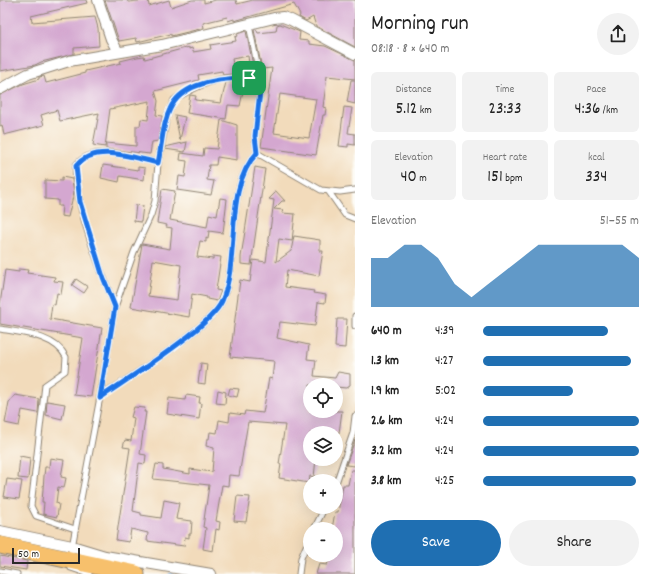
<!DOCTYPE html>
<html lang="en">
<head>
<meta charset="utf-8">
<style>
  :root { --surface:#fff; --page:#f2f2f2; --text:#222; --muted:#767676; --accent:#1f6fb2 }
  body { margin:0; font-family:Dekko,sans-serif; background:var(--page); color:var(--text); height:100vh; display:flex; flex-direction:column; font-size:15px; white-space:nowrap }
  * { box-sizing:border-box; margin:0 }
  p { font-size:13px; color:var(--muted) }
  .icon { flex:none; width:22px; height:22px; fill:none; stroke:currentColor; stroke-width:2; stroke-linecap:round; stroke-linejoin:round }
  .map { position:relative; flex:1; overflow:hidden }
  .panel { display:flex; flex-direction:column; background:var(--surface); width:300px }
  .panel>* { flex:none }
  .tools { position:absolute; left:303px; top:378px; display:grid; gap:8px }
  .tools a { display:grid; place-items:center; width:40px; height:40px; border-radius:50%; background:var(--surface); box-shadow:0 4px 16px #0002; font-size:20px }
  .scale { position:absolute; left:12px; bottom:10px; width:68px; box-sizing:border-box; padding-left:4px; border:2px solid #2b2b2b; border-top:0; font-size:11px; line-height:14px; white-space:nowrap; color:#2b2b2b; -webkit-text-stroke:3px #fdfcf7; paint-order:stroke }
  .pin { position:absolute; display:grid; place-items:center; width:34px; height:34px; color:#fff; margin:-17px; border-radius:8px; box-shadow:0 2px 6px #0006 }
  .round { display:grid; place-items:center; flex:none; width:42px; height:42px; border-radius:21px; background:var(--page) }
  .overview { display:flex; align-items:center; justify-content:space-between; height:68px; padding:0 16px }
  h1 { font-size:22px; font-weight:600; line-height:30px }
  .stats { display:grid; grid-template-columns:repeat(3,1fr); gap:6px; height:68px; padding:4px 16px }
  .stats div { display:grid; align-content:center; border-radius:6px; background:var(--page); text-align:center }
  .stats b { font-size:17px; font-weight:600 }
  .stats small { font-size:11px; font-weight:400 }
  .stats p { font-size:11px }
  .chart { height:112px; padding:8px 16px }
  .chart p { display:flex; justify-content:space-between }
  .chart svg { width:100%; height:72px; margin-top:4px; fill:var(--accent); opacity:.7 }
  .cta { display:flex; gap:8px; margin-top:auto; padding:8px 16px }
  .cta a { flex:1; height:46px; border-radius:24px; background:var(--accent); color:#fff; font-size:16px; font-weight:600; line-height:46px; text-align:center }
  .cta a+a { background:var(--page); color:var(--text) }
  ul { padding:0 16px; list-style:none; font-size:13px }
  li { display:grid; grid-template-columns:64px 48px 1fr; align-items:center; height:30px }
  li i { height:10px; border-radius:5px; background:var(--accent) }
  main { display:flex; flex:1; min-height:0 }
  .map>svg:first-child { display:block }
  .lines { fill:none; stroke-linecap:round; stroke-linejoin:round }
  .stream { stroke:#72b3e6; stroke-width:2.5 }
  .building { fill:#d4a7d0; fill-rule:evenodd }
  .service-casing { stroke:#8e8373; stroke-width:7 }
  .minor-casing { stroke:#8e8373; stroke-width:12 }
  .trunk-casing { stroke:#8e8373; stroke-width:19 }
  .service { stroke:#fff; stroke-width:5 }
  .minor { stroke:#fff; stroke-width:10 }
  .trunk { stroke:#f7c06c; stroke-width:17 }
  .route-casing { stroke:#fff; stroke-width:8 }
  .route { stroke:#1a73e8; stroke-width:5 }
</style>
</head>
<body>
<main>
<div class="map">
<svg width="355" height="574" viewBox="0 0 355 574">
  <rect width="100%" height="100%" fill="#fdfcf7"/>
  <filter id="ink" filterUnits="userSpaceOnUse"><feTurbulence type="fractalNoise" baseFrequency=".025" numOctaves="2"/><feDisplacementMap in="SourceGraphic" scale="8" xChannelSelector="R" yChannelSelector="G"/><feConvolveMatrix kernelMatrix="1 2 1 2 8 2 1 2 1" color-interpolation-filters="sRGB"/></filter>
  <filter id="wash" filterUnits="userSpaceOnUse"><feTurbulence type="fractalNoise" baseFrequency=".012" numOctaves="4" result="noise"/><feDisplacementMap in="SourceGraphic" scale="16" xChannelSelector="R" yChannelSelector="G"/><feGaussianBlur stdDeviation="0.9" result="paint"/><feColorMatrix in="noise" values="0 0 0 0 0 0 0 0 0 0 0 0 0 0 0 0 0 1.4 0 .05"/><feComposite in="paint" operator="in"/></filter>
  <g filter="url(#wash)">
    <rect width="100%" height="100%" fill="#f2dbbb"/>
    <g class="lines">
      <path class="stream" d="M 170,574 L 173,574"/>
    </g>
    <g id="blocks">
      <g class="building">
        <path d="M 0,0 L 86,0 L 87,3 L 31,16 L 32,22 L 95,17 L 98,28 L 99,46 L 74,48 L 74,54 L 41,62 L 35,65 L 0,71 Z"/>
        <path d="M 105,0 L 127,0 L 128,2 L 148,0 L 149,6 L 169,0 L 171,7 L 192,0 L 204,0 L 204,3 L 216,0 L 236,0 L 237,4 L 253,0 L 355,0 L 355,47 L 316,26 L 313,17 L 306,21 L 299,17 L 300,15 L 294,4 L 234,21 L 234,19 L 228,21 L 227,17 L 203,23 L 204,28 L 171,36 L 171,34 L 137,42 L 136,38 L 119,41 Z"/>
        <path d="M 280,24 L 300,32 L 299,40 L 309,41 L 309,44 L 325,46 L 355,60 L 355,79 L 327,76 L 323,107 L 326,108 L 325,115 L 323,115 L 316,155 L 261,147 L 272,68 L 262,69 L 254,30 L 256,29 L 258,33 L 276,31 L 277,25 ZM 280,94 L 316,99 L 309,138 L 274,133 Z"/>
        <path d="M 246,31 L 254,70 L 250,71 L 248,56 L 232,59 L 235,74 L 223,75 L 222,71 L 198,75 L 199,80 L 155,91 L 158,101 L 156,115 L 162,116 L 162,119 L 158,141 L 152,142 L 150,154 L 106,149 L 106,143 L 136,146 L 136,126 L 140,126 L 141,119 L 148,120 L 150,101 L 110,109 L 105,147 L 93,145 L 99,113 L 60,121 L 57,110 L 41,115 L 44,125 L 4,135 L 2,125 L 0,126 L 0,95 L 23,84 L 39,79 L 39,77 L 44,76 L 46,83 L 85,73 L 85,71 L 121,63 L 120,61 L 137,57 L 144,56 L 145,59 L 189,47 L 189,49 L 192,48 L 193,52 L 211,49 L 210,45 L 236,41 L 235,37 L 238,36 L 237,34 Z"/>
        <path d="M 351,80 L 355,80 L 355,104 L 347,102 Z"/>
        <path d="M 226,82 L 245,82 L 240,106 L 228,105 L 226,119 L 187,113 L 190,95 L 196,96 L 195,100 L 221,103 Z"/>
        <path d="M 344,107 L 352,108 L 348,133 L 355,134 L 355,145 L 348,144 L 348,147 L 339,146 Z"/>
        <path d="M 175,115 L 185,117 L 180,140 Z"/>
        <path d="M 221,120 L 237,125 L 237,160 L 217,157 L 216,165 L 209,165 L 207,180 L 214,181 L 211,195 L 177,190 L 179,176 L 185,177 L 187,161 L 180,160 L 181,153 L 203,156 L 204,148 L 217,149 Z"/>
        <path d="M 187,142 L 185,152 L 165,149 L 165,147 Z"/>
        <path d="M 103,165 L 138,170 L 138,167 L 145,168 L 144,180 L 120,176 L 119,182 L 101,178 Z"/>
        <path d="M 255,167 L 265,169 L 251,265 L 241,264 L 241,257 Z"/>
        <path d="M 62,177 L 72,179 L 74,192 L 68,217 L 61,216 L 62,206 L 58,206 L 58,200 L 45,199 L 45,180 L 62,181 Z"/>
        <path d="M 162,189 L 175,191 L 170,220 L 207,227 L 209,214 L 217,216 L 220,198 L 227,199 L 223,233 L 209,231 L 208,239 L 206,238 L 206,242 L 200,241 L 197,257 L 213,259 L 213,256 L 221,257 L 216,290 L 221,291 L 218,299 L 217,301 L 207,299 L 207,297 L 192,294 L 189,317 L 131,307 L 142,244 L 170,249 L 172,228 L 166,227 L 167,225 L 157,223 ZM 153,260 L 181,265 L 177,300 L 148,296 Z"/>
        <path d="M 275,190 L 285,201 L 282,201 L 274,209 L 283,210 L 282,213 L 295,214 L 292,241 L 279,239 L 276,262 L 291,251 L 294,236 L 320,240 L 320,251 L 323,251 L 319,276 L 287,270 L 285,287 L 314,291 L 313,293 L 326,295 L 325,303 L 318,302 L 315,326 L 280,322 L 277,338 L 309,345 L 307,359 L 316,360 L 314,376 L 335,378 L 338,372 L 350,374 L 350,385 L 346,388 L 336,387 L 336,385 L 310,385 L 310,411 L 342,411 L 339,433 L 310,433 L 310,459 L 316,459 L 314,477 L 310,476 L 309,483 L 279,478 L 281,464 L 279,464 L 285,425 L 248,422 L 239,476 L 229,475 L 228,486 L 222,485 L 216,521 L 220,522 L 219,530 L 216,529 L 213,551 L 203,549 L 206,528 L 203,527 L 209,485 L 153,479 L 156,464 L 163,465 L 163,469 L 190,474 L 190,469 L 212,472 L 214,448 L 206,446 L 207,439 L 209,439 L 210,432 L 217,433 L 219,420 L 229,422 L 230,413 L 244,415 L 245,411 L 263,413 L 269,378 L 272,379 L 274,361 L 230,357 L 240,280 L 250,282 L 253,260 L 266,262 L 274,200 L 269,199 L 275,193 Z"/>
        <path d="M 136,205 L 143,206 L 141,222 L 134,221 Z"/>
        <path d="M 19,269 L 28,270 L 27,273 L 55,277 L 54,281 L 63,282 L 61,294 L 57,293 L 55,305 L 52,304 L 50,319 L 102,328 L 91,397 L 74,395 L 83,338 L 0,324 L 0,304 L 5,270 L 19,272 Z"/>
        <path d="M 76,279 L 88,287 L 84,293 L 72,285 Z"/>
        <path d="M 337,319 L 347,319 L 345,348 L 335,347 Z"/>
        <path d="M 201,363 L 207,364 L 205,384 L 198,383 Z"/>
        <path d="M 230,388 L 239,389 L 237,397 L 228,395 Z"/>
        <path d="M 218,390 L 226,392 L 225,404 L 216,403 Z"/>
        <path d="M 15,395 L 39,399 L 38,413 L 22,410 L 19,426 L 5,423 L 9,402 Z"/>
        <path d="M 186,395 L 200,397 L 199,403 L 201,403 L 199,419 L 167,414 L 169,398 L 185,400 Z"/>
        <path d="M 47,401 L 65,404 L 62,419 L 46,415 Z"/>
        <path d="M 134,407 L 145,408 L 144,412 L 146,412 L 140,454 L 146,455 L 145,464 L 139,463 L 133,511 L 141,513 L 141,515 L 161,518 L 164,500 L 179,503 L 176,519 L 192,521 L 191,534 L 189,534 L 189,538 L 185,537 L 184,546 L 147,541 L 148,533 L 131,529 L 129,542 L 116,540 L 130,448 L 123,447 L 125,440 L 131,441 L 134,418 L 131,417 Z"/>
        <path d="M 355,440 L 355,466 L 346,465 Z"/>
        <path d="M 20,456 L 30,458 L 28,479 L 18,478 Z"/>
        <path d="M 50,458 L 64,460 L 61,477 L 66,478 L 64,488 L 58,487 L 56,503 L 59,504 L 57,517 L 43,514 L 44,502 L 42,502 L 44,476 L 45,467 L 49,467 Z"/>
        <path d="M 351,470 L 355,470 L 355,574 L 316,574 L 319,564 L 327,565 L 331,555 L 336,555 L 336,529 L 332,529 L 335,512 L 338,512 L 343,485 L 348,485 Z"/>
        <path d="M 7,479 L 22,481 L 19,499 L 4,497 Z"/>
        <path d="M 237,496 L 250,497 L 246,522 L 234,521 Z"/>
        <path d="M 0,556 L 27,561 L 26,570 L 0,566 Z"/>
      </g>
    </g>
  </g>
  <g filter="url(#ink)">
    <use href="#blocks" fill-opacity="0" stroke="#8e8373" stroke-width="1"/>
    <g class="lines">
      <defs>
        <g id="service">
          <path d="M 249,25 L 261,83 L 255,136 L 257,153 L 321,190 L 340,192 L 355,190"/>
          <path d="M 329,192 L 345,215 L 355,219"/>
          <path d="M 115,307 C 102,274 72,199 76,165 C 95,142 134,158 158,163"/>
          <path d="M 355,316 L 355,326"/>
          <path d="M 0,329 C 22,333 55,335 66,357 L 65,371 L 45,385 L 31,506 L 36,516 L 75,529"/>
          <path d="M 100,397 C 127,379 210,328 222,301 C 241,257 223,188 257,153"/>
          <path d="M 336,483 L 353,433 L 355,416"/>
          <path d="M 314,529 L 325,507"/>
          <path d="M 70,558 L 100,397 L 115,307 L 134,252 L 151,215 L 155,201 L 158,163 L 167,116 L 174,100 L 178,97 C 207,80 228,74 261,79"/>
          <path d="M 71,568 L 89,574"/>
          <path d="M 0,571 L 17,574"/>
          <path d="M 299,574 L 301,558 L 310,537"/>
        </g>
        <g id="minor">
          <path d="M 98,0 L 111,39 L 118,52"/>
          <path d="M 0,89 L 28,74 L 69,61 L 162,45 L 274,18 L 283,17 L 291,20 L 355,54"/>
          <path d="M 0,531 L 72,546 L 105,556 L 211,574"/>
        </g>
        <path id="trunk" d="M 0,545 L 136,574"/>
      </defs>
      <use href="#service" class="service-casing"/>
      <use href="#minor" class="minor-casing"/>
      <use href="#trunk" class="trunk-casing"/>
      <use href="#service" class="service"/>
      <use href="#minor" class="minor"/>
      <use href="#trunk" class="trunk"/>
    </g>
  </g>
  <g class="lines" filter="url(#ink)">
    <defs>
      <path id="route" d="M 249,78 L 261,79 L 261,83 L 255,136 L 257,153 C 223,188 241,257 222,301 C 210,328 127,379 100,398 L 115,307 L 103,277 L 80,202 L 76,166 C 95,142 134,158 158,163 C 162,145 162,125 170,109 C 182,82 223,78 249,78 Z"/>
    </defs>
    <use href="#route" class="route-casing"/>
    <use href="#route" class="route"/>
  </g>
</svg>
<div class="tools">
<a><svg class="icon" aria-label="locate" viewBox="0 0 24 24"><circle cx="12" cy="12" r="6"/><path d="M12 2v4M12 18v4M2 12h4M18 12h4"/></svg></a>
<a><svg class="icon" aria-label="layers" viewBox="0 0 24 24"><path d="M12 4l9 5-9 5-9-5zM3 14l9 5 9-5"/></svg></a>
<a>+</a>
<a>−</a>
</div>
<div class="scale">50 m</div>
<div class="pin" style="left:249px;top:78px;background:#1e9e55"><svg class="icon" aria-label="arrive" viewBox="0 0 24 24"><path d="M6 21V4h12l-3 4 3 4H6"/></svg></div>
</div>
<section class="panel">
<div class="overview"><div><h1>Morning run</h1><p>08:18 · 8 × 640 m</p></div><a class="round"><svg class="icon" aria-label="share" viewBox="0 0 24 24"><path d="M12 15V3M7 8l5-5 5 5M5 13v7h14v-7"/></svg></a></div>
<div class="stats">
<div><p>Distance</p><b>5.12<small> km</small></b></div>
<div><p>Time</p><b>23:33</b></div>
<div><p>Pace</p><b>4:36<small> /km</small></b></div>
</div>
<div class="stats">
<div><p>Elevation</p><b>40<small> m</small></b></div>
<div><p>Heart rate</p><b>151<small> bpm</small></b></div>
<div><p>kcal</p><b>334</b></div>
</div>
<div class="chart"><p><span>Elevation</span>51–55 m</p>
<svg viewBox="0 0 160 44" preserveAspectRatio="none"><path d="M0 44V14L10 14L20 6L30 6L40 14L50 30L60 38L70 30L80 22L90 14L100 6L110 6L120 6L130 6L140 6L150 6L160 14V44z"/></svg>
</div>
<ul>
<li><b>640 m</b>4:39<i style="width:80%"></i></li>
<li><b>1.3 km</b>4:27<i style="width:95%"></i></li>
<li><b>1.9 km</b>5:02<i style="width:58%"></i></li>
<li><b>2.6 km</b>4:24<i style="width:100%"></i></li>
<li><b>3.2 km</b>4:24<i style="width:100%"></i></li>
<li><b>3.8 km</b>4:25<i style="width:98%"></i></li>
</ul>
<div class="cta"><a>Save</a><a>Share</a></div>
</section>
</main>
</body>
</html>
